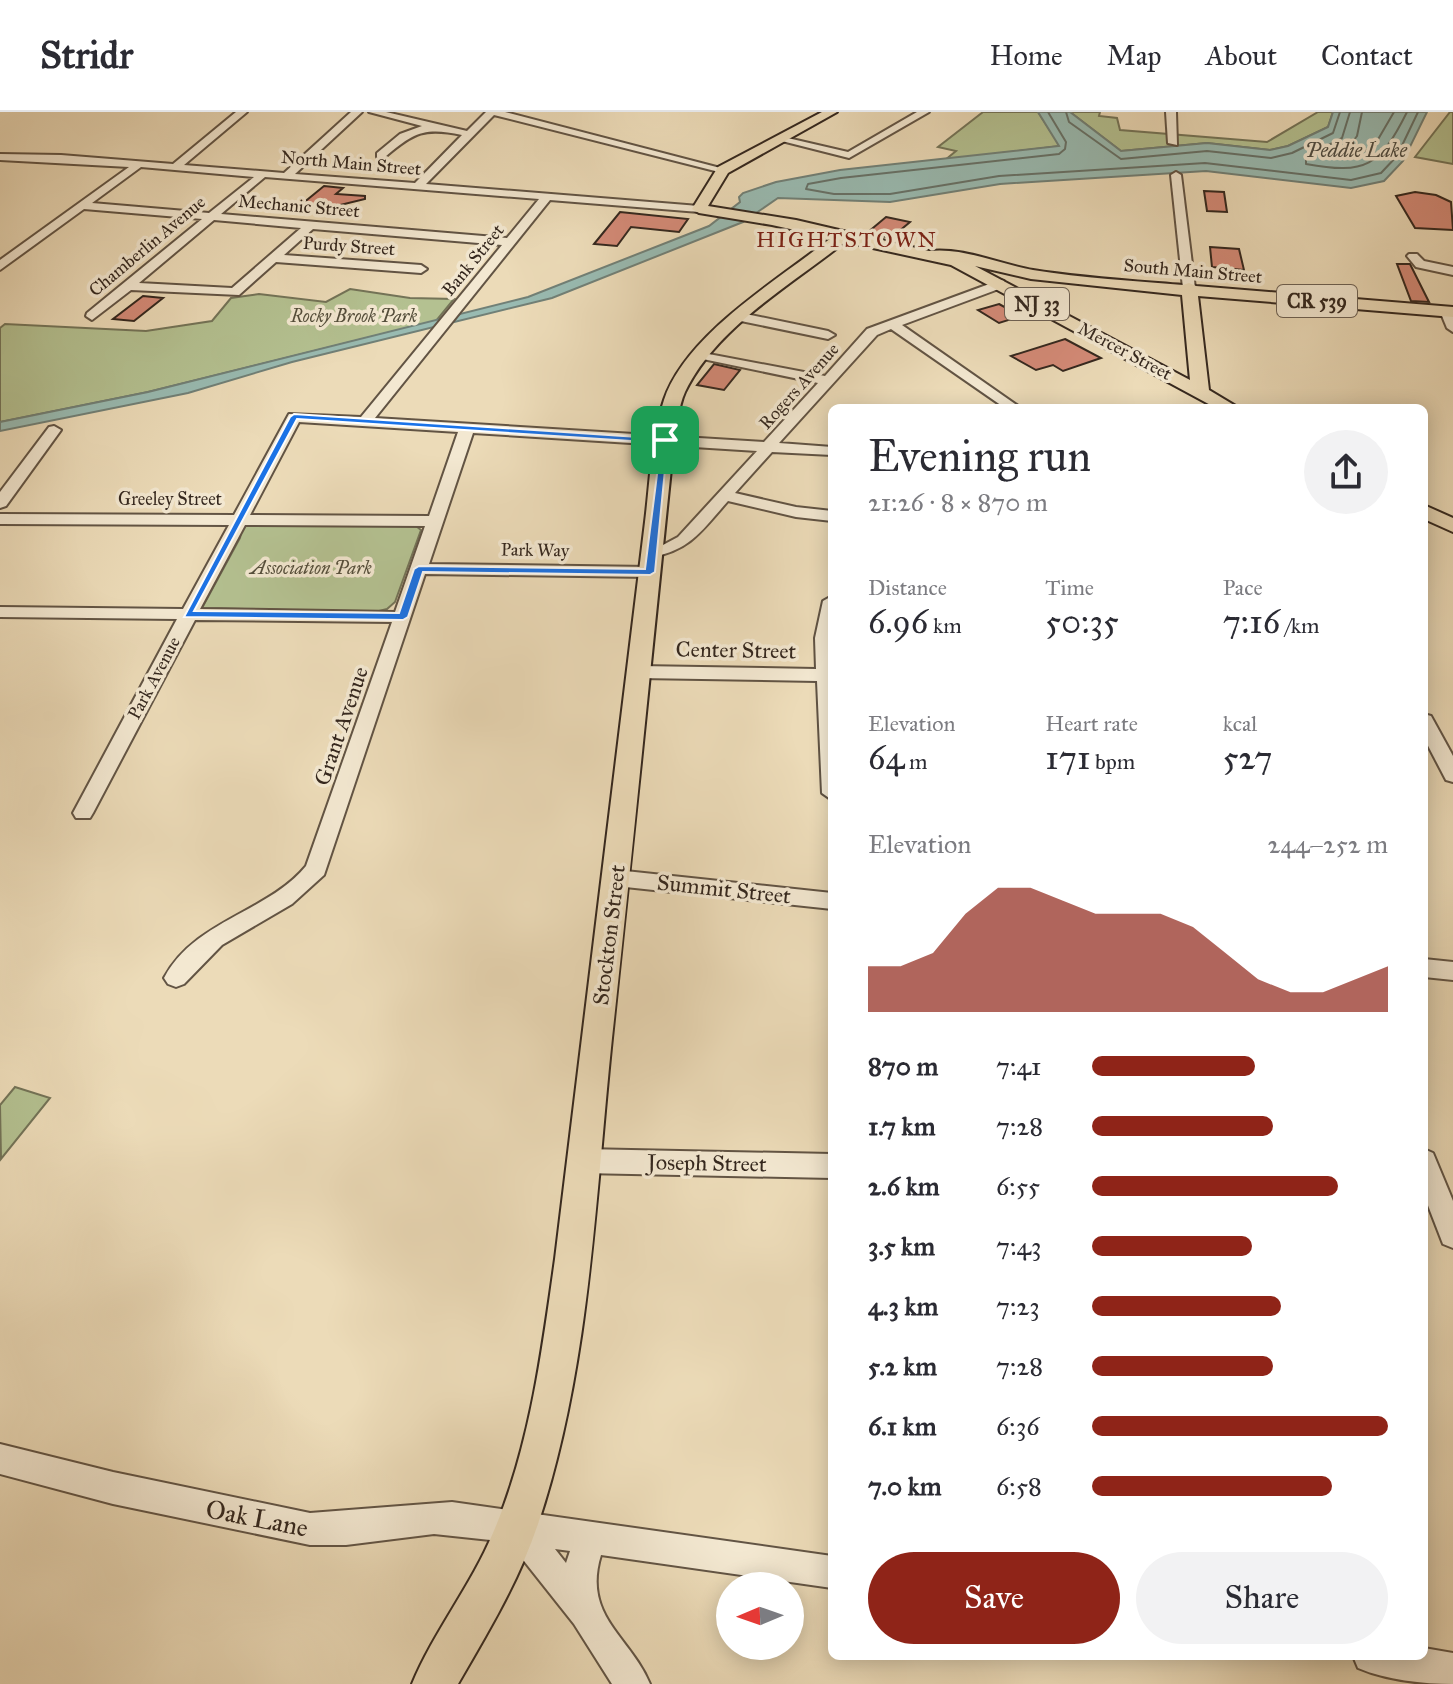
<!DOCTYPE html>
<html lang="en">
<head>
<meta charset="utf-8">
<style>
  :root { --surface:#fff; --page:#f2f2f3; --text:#2b2b33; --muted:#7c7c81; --line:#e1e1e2; --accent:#8f2418 }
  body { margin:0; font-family:"IM FELL Great Primer",serif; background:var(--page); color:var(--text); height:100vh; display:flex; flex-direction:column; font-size:30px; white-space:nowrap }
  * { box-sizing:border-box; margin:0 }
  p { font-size:26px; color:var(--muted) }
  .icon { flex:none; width:44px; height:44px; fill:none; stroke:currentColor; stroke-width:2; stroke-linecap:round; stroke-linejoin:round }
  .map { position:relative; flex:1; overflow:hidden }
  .drawer { position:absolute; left:828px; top:292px; width:600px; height:1256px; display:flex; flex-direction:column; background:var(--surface); border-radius:12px; box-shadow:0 4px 20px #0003 }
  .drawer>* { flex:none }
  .needle { width:52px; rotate:268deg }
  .buttons { position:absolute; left:716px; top:1460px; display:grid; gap:16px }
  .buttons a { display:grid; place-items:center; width:88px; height:88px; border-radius:50%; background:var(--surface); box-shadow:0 4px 20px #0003; font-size:40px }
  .pin { position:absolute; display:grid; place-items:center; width:68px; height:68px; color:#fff; margin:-34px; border-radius:16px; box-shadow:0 4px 12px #0006 }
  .round { display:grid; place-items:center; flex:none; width:84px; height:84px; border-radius:42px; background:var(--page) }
  .head { display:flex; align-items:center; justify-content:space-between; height:136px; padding:0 40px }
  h1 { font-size:44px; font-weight:600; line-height:60px }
  .stats { display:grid; grid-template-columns:repeat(3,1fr); gap:12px; height:136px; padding:8px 40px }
  .stats div { display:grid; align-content:center }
  .stats b { font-size:34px; font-weight:600 }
  .stats small { font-size:22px; font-weight:400 }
  .stats p { font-size:22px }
  .chart { height:224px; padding:16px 40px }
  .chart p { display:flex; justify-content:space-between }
  .chart svg { width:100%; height:144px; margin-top:8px; fill:var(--accent); opacity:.7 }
  .primary-button { display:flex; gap:16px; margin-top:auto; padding:16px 40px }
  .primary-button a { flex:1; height:92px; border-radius:48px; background:var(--accent); color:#fff; font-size:32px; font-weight:600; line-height:92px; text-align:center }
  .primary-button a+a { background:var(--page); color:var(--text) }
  ul { padding:0 40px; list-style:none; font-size:26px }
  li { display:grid; grid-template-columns:128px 96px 1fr; align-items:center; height:60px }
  li i { height:20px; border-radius:10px; background:var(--accent) }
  header { display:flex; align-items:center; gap:48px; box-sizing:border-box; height:112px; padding:0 40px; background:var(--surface); border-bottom:2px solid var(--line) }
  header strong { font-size:38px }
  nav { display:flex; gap:44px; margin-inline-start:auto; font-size:28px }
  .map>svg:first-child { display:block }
  .green { fill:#b4c191; stroke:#747458; stroke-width:2 }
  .water { fill:#99bbb2; stroke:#718077; stroke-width:2 }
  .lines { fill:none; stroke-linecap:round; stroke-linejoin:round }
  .shore { stroke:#667168; stroke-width:2 }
  .building { fill:#d48a77; stroke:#34271e; stroke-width:2 }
  .minor-casing { stroke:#625444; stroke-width:4 }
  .major-casing { stroke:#34271e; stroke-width:4 }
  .minor { fill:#f3e8d1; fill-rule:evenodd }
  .major { fill:#ecdbb8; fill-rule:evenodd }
  .route { fill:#1a73e8; stroke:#fff; stroke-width:2; fill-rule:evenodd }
  .labels { text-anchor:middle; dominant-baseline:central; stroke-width:7; stroke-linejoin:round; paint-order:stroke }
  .far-street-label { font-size:18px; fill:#34271e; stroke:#f3e8d1 }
  .far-park-label { font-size:18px; font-style:italic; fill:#544e3b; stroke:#f3e8d1 }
  .far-water-label { font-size:20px; font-style:italic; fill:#4d4c43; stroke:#f3e8d1 }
  .shield { fill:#f3e8d1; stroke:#6d6154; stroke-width:2 }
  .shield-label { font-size:20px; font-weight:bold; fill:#34271e }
  .far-quarter-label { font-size:22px; letter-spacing:2px; fill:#7a1f14; stroke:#f3e8d1 }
  .street-label { font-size:22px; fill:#34271e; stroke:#f3e8d1 }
  .near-street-label { font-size:26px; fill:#34271e; stroke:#f3e8d1 }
</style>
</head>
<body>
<header>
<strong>Stridr</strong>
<nav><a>Home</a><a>Map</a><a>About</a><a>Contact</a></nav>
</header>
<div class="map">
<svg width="1453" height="1572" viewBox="0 0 1453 1572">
  <rect width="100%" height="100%" fill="#ecdbb8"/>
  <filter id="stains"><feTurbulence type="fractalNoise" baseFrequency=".0025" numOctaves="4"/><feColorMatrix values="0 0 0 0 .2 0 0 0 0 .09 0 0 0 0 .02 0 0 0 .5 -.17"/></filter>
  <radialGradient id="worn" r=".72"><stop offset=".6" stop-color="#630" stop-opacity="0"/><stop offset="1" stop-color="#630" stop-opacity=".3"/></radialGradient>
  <g class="green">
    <path d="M 983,0 L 1038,0 L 1060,34 L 945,48 L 956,39 L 938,35 Z"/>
    <path d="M 1070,0 L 1100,0 L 1099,4 L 1117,6 L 1120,18 L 1267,30 L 1318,0 L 1333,0 L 1328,15 L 1288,34 L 1270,38 L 1207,31 L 1121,39 Z"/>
    <path d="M 1450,0 L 1453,0 L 1453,52 L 1415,45 Z"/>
    <path d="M 350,177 L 410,186 L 454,187 L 436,209 L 148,280 L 0,310 L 0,216 L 5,212 L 146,219 L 212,209 L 231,186 L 259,182 L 326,190 Z"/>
    <path d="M 249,412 L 416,414 L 421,418 L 395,490 L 387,497 L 375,500 L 202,496 L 240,426 L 242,416 Z"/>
    <path d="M 15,975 L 50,986 L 1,1047 L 0,993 Z"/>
  </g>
  <path class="water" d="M 1038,0 L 1070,0 L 1121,39 L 1207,31 L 1270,38 L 1288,34 L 1328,15 L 1333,0 L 1427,0 L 1403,49 L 1384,69 L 1351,76 L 1206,59 L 1000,72 L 890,90 L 778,86 L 743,110 L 552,186 L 292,250 L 188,281 L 0,319 L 0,310 L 148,280 L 528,185 L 709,114 L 740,90 L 739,85 L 743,81 L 776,70 L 840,58 L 1059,34 Z"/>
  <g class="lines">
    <g class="shore">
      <path d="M 1048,0 L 1066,30 L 1065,37 L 1059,42 L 841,66 L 808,72 L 806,77 L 834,82 L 890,82 L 999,64 L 1205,51 L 1351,68 L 1381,61 L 1397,44 L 1418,0"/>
      <path d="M 1066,0 L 1069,10 L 1121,47 L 1207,39 L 1271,46 L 1292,41 L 1333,21 L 1340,0"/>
      <path d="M 1350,0 L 1342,26 L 1306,45 L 1306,52 C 1366,63 1380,54 1407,0"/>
      <path d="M 1362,0 L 1357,24 L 1345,40 L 1348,45 L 1373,36 L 1394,0"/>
    </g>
  </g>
  <g class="building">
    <path d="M 324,74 L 343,76 L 336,82 L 365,84 L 365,87 L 332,95 L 302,92 Z"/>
    <path d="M 1204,79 L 1224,80 L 1227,100 L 1207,99 Z"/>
    <path d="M 1415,80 L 1436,83 L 1451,90 L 1453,118 L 1415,116 L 1396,84 Z"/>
    <path d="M 620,100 L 688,107 L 679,120 L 631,115 L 617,134 L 594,132 Z"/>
    <path d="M 886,105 L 910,110 L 891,126 L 867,121 Z"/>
    <path d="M 1210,135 L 1239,137 L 1244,158 L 1212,155 Z"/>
    <path d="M 1397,152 L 1410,152 L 1429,190 L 1411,189 Z"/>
    <path d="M 143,184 L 163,186 L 134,209 L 113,207 Z"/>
    <path d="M 999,192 L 1021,204 L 999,211 L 978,198 Z"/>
    <path d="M 1065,227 L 1101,246 L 1063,259 L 1053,253 L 1036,258 L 1011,244 Z"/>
    <path d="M 714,252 L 740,258 L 724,278 L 697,273 Z"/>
  </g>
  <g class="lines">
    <defs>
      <g id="minor">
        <path d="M 236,0 L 247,0 L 184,53 L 284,61 L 351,0 L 362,0 L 295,62 L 415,71 L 462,23 C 425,15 414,20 385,45 L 377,45 L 377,41 L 400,22 L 422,14 L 369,0 L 386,0 L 467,19 L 486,0 L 505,0 L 728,58 L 723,61 L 494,3 L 426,72 L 699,94 L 705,97 L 699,100 L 550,88 L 375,306 L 764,330 L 818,271 L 698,246 L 698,240 L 825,264 L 867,217 L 1000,168 L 1004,169 L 1004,175 L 902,213 L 1021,296 L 1005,296 L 891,217 L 877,223 L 779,331 L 832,335 L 832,343 L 772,340 L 735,381 L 796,395 L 832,399 L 832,409 L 796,405 L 728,389 C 703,417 691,438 652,445 L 644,440 L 646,437 L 663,433 L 678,425 L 757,339 L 473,321 L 429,452 L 650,455 L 658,460 L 650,465 L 425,462 L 324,763 L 292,792 L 222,833 L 184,872 L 176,875 L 168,872 L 164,866 C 195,808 267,801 306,754 L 392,510 L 195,508 L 93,701 L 90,706 L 76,706 L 73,701 L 177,507 L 0,505 L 0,495 L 183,497 L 229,413 L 0,412 L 0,402 L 234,403 L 289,302 L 361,305 L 502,133 L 313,117 L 284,143 L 421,153 L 427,157 L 421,161 L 276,150 L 239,183 L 131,178 L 92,208 L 86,204 L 87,201 L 202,107 L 84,97 L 0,158 L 0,148 L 129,55 L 0,48 L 0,42 L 61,43 L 173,52 ZM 141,55 L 254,65 L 209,101 L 92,91 ZM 265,65 L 539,87 L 507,126 L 221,102 ZM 214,108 L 301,116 L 232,176 L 139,171 ZM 299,310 L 458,320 L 429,404 L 250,403 ZM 245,413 L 425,414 L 395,500 L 200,497 Z"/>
        <path d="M 917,0 L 929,0 L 849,46 L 774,27 L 779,24 L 848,40 Z"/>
        <path d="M 1166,0 L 1176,0 L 1177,33 L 1168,31 Z"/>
        <path d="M 1176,60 L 1181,63 L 1195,176 L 1189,180 L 1183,176 L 1171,63 Z"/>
        <path d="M 1409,142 L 1417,142 L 1424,149 L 1453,155 L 1453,163 L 1416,155 L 1407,144 Z"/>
        <path d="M 1446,195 L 1453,201 L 1453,220 L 1447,216 L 1440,199 Z"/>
        <path d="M 741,201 L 828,219 L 835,223 L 828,227 L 736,208 L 735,205 Z"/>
        <path d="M 54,314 L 61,318 L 6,394 L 0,396 L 0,380 L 49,315 Z"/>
        <path d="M 832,484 L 832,688 L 822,681 L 817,569 L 639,566 L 630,560 L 639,554 L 816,557 L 815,526 L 823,489 Z"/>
        <path d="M 1424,602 L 1431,604 L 1453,644 L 1453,670 L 1446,668 L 1424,626 Z"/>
        <path d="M 616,758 L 832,781 L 832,797 L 616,774 L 608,772 L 605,766 L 608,760 Z"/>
        <path d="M 1424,847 L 1453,850 L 1453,868 L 1424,865 Z"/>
        <path d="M 583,1037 L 832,1042 L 832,1066 L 583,1061 L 574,1057 L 570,1049 L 574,1041 Z"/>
        <path d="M 1424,1037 L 1433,1041 L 1453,1089 L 1453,1136 L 1443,1132 L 1424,1083 Z"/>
        <path d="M 0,1332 L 113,1360 L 310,1401 L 452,1390 L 832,1444 L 832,1476 L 601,1443 C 582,1504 630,1524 650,1572 L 612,1572 L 574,1512 L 509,1430 L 434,1422 L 346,1433 L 310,1433 L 113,1392 L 0,1362 ZM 555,1437 L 570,1439 L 566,1451 Z"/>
        <path d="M 1424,1536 L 1453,1541 L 1453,1572 C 1423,1572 1386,1568 1358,1556 L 1353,1544 L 1424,1544 Z"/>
      </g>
      <g id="major">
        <path d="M 822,0 L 837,0 L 728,61 L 708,94 L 796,108 L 929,139 C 963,135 999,152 1033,158 C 1083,166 1133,169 1183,173 L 1189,171 L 1196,174 L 1453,195 L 1453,205 L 1198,184 L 1209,278 L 1239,296 L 1216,296 L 951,153 L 845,130 C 791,173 716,215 685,280 C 678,295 678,312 674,328 C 653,527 634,727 612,926 C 595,1088 590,1256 538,1412 C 519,1469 488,1520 458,1572 L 412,1572 C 434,1519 471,1474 493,1421 C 530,1335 542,1239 555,1147 L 645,410 C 650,370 651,326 664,288 C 686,222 778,168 831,126 L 772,113 L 699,101 L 692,97 L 718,55 ZM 975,154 L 1031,167 L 1182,183 L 1190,268 Z"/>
        <path d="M 1424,393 L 1453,406 L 1453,420 L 1424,407 Z"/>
      </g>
    </defs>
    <use href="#minor" class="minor-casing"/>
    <use href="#major" class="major-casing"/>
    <use href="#minor" class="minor"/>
    <use href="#major" class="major"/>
  </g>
  <path class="route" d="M 294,302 L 668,327 L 655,460 L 650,463 L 423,460 L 408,505 L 403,508 L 184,505 L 290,305 ZM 297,307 L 661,331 L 645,457 L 419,454 L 414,457 L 399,501 L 194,499 Z"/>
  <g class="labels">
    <g class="far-street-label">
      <text transform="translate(351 51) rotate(5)">North Main Street</text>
      <text transform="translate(299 94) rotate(5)">Mechanic Street</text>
      <text transform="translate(147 134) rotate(-40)">Chamberlin Avenue</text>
      <text transform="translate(349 134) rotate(4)">Purdy Street</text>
      <text transform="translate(473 148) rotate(-51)">Bank Street</text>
      <text transform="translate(1193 159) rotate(5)">South Main Street</text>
      <text transform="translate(1125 239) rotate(28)">Mercer Street</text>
      <text transform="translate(799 274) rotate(-48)">Rogers Avenue</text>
      <text x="170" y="387">Greeley Street</text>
      <text transform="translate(535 438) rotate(1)">Park Way</text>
      <text transform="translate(154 566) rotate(-62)">Park Avenue</text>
    </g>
    <g class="far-park-label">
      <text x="354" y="204">Rocky Brook Park</text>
      <text x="311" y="456">Association Park</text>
    </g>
    <g class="far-water-label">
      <text x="1356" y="38">Peddie Lake</text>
    </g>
    <g class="shield">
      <rect x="1277" y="173" width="80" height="32" rx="6"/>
      <rect x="1005" y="176" width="64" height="32" rx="6"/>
    </g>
    <g class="shield-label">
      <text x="1317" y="189">CR 539</text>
      <text x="1037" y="192">NJ 33</text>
    </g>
    <g class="far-quarter-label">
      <text x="847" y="127">HIGHTSTOWN</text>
    </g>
    <g class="street-label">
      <text transform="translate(736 538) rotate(1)">Center Street</text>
      <text transform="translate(341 614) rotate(-71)">Grant Avenue</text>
      <text transform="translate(724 777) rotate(6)">Summit Street</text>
      <text transform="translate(609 823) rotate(-83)">Stockton Street</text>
      <text transform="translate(707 1051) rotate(1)">Joseph Street</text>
    </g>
    <g class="near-street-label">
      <text transform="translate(257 1406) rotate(11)">Oak Lane</text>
    </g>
  </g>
  <rect width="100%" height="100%" filter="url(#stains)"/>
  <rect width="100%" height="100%" fill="url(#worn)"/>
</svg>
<div class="buttons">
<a><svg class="needle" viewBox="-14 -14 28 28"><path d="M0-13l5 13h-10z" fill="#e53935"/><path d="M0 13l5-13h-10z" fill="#7c7c81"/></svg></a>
</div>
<div class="pin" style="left:665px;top:328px;background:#1e9e55"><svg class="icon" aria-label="arrive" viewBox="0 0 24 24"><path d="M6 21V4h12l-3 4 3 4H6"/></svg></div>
<section class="drawer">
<div class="head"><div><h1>Evening run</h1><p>21:26 · 8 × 870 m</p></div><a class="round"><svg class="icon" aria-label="share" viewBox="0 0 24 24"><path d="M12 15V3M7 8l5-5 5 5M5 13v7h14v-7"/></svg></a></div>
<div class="stats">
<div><p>Distance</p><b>6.96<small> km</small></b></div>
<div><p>Time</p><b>50:35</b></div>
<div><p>Pace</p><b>7:16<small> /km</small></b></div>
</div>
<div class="stats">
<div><p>Elevation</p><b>64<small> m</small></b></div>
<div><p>Heart rate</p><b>171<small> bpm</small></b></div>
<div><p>kcal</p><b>527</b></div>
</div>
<div class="chart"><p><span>Elevation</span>244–252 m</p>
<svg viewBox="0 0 160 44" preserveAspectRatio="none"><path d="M0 44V30L10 30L20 26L30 14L40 6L50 6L60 10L70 14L80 14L90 14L100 18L110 26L120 34L130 38L140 38L150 34L160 30V44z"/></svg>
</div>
<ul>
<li><b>870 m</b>7:41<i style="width:55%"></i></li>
<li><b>1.7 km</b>7:28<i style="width:61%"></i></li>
<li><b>2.6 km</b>6:55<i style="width:83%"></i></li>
<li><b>3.5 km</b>7:43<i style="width:54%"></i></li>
<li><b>4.3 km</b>7:23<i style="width:64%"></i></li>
<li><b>5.2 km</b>7:28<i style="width:61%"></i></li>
<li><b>6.1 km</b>6:36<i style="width:100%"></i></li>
<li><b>7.0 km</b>6:58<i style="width:81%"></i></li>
</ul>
<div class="primary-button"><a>Save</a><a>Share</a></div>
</section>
</div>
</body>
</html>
